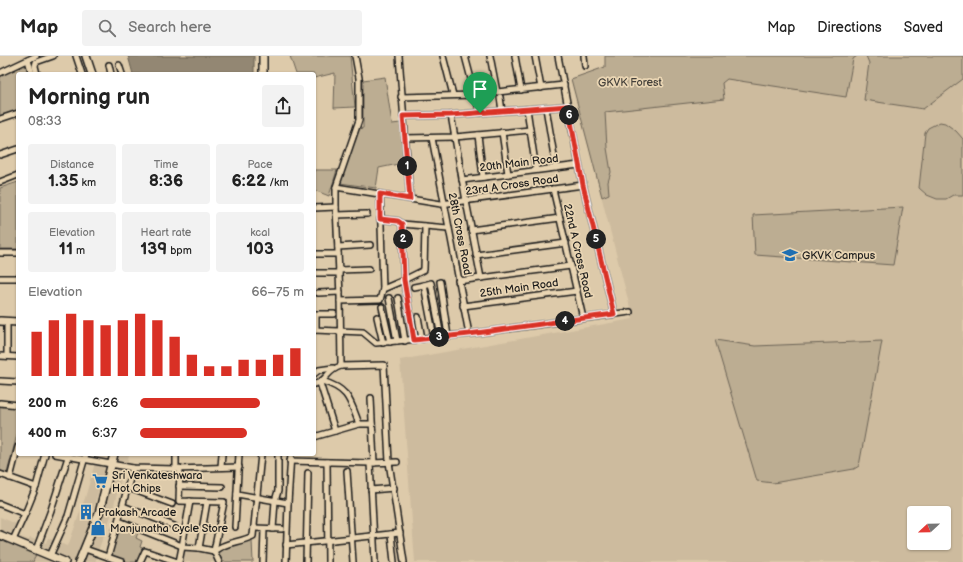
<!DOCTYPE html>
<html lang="en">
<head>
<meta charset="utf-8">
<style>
  :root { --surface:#fff; --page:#f2f2f2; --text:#222; --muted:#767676; --line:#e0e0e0; --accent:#d93025 }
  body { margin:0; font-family:"Balsamiq Sans",sans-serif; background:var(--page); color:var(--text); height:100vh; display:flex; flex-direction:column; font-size:15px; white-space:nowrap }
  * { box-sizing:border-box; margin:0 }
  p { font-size:13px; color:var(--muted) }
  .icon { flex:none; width:22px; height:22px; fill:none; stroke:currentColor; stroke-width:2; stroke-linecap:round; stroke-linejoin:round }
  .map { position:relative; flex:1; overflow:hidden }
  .sheet { position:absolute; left:16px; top:16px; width:300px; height:384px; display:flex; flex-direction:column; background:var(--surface); border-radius:4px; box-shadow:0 1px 3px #0004 }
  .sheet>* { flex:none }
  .needle { width:26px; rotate:248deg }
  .fabs { position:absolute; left:907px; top:450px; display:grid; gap:8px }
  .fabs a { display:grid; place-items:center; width:44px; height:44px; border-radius:4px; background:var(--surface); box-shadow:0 1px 3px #0004; font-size:20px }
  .pin { position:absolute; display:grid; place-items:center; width:34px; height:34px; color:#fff; margin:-41px -17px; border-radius:50% 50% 50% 0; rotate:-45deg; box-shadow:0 0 4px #0007 }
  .pin .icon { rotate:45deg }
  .km { position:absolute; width:20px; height:20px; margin:-10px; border-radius:50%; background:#222; color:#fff; font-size:11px; line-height:20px; text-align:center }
  .round { display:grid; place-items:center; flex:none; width:42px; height:42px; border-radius:4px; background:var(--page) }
  .summary { display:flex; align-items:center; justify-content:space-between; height:68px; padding:0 12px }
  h1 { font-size:22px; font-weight:800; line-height:30px }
  .figures { display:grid; grid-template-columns:repeat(3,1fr); gap:6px; height:68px; padding:4px 12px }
  .figures div { display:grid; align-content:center; border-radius:4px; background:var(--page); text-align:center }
  .figures b { font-size:17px; font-weight:800 }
  .figures small { font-size:11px; font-weight:400 }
  .figures p { font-size:11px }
  .chart { height:112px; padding:8px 12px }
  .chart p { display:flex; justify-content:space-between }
  .chart svg { width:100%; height:72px; margin-top:4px; stroke:var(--accent); stroke-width:6 }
  ul { padding:0 12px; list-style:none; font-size:13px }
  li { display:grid; grid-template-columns:64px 48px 1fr; align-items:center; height:30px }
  li i { height:10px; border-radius:5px; background:var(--accent) }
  header { display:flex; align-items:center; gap:24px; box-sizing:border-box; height:56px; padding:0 20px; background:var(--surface); border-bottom:1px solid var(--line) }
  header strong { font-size:19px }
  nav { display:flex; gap:22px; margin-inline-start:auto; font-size:14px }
  .search { width:280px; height:36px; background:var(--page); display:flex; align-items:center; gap:10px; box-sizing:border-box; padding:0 14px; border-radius:4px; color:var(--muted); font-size:15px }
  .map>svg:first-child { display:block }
  .built { fill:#cdbb9e; fill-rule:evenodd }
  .green { fill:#bcad92; stroke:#6c6457 }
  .water { fill:#938773; stroke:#635c50 }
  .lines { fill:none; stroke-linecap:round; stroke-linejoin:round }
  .street-casing { stroke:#1c1c1c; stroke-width:8 }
  .secondary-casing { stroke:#1c1c1c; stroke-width:10 }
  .street { stroke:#e9d5b3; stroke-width:5 }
  .secondary { stroke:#e9d5b3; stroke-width:7 }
  .route-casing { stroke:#fff; stroke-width:8 }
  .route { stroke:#d93025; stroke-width:5 }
  .labels { text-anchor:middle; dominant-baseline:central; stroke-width:3.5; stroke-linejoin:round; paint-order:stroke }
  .park-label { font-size:11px; fill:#44403a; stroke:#e9d5b3 }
  .street-label { font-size:11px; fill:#1c1c1c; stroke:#e9d5b3 }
  .poi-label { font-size:11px; fill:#1c1c1c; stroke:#e9d5b3; text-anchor:start }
</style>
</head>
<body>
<header>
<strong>Map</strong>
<div class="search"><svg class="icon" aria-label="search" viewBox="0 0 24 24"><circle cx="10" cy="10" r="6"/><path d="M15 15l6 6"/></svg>Search here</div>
<nav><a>Map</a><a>Directions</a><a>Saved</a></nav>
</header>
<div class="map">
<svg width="963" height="506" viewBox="0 0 963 506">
  <rect width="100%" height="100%" fill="#ddcaaa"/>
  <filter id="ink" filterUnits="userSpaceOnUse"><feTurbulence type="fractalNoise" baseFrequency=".025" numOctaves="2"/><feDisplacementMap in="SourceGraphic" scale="8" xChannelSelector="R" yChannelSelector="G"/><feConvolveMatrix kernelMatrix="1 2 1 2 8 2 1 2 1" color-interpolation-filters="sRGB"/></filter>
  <g filter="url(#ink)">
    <g class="built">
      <path d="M 605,0 L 963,0 L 963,506 L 415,506 L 400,304 L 633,263 L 571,23 L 605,11 ZM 914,457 L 944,457 L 944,487 L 914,487 Z"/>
      <path d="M 97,398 L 109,398 L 107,405 L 96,404 Z"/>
      <path d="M 118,398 L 129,398 L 127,410 L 116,408 Z"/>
      <path d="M 95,407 L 106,409 L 90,464 L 74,506 L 62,503 L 15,484 L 18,480 L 29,484 L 30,482 L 46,487 L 48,482 L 68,490 L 85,442 Z"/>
      <path d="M 115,411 L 124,412 L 111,460 L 98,495 L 90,492 L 108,442 Z"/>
      <path d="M 0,461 L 19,469 L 12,482 L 0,477 Z"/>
      <path d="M 184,494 L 201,494 L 214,497 L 218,506 L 182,506 Z"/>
      <path d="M 88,495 L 98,498 L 95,506 L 83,506 Z"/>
      <path d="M 36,498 L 56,506 L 33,506 Z"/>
    </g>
    <g class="green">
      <path d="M 290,0 L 350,0 L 355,51 L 334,52 L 335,17 L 314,22 L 314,18 L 296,18 Z"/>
      <path d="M 605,0 L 857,0 L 853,3 L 846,41 L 727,23 L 722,27 L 724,43 L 605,56 L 607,92 L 611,116 L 608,126 L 609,138 L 602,141 L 571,23 L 605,11 Z"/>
      <path d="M 866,0 L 963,0 L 963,23 L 923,53 L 864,44 L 869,7 Z"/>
      <path d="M 25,7 L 28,18 L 18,18 L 18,55 L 0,61 L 0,19 Z"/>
      <path d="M 385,21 L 392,68 L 401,67 L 403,107 L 379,112 L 376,132 L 340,127 L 359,73 L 363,72 L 363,24 Z"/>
      <path d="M 940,66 L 945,67 L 956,75 L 963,83 L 963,139 L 953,139 L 946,143 L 937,143 L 927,139 L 919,132 L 925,77 L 928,72 Z"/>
      <path d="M 314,114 L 337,114 L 329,140 L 314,134 Z"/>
      <path d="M 18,126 L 18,193 L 0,193 L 0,132 Z"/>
      <path d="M 903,151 L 893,209 L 755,199 L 753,159 Z"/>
      <path d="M 715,284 L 755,290 L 882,285 L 859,410 L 854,413 L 773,427 L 757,425 Z"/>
      <path d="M 0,350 L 18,351 L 18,375 L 7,417 L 0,415 Z"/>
      <path d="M 121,466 L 139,474 L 136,482 L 142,485 L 140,491 L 144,493 L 138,506 L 128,506 L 110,500 Z"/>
      <path d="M 0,483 L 36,498 L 33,506 L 0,506 Z"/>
      <path d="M 252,484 L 253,506 L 223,506 L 217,495 L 223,491 Z"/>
    </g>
    <path class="water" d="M 128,0 L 254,0 L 254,18 L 133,18 Z"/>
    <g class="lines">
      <defs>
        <g id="street">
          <path d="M 76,0 L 82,18"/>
          <path d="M 355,0 L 359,22 L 359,64 L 336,131 L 336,151 L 340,240 L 341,310 L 384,309 L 389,406 L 404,506"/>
          <path d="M 399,0 L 410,143"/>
          <path d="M 443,0 L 453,39"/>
          <path d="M 465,0 L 480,57"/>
          <path d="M 490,0 L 497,36 L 564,29"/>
          <path d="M 515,0 L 521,34"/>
          <path d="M 535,0 L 541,32"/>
          <path d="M 558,0 L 583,129 L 614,258"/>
          <path d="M 584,0 L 585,10"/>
          <path d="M 28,4 L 32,18"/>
          <path d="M 109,9 L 111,18"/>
          <path d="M 119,9 L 122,18"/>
          <path d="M 0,17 L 36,0"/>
          <path d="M 37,18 L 35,10 L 36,6 L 53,0"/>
          <path d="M 401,41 L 475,39"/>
          <path d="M 500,41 L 502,55"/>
          <path d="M 546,52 L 556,112"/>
          <path d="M 527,53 L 536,114"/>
          <path d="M 451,59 L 466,145 L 481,222"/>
          <path d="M 403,60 L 451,59 L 568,50"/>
          <path d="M 0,63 L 18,57"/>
          <path d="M 502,76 L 508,118"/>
          <path d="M 478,79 L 483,121"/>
          <path d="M 405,82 L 455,81 L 530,74"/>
          <path d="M 432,82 L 469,278"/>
          <path d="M 0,99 L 18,93"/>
          <path d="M 462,124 L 579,109"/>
          <path d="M 0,126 L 18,119"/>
          <path d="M 336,131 L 441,148 L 583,129"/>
          <path d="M 553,133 L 583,262"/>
          <path d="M 380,138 L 383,233"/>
          <path d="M 314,152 L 336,151"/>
          <path d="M 336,159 L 367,158"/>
          <path d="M 380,163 L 398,165 L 402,168 L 448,172"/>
          <path d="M 471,174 L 560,162"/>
          <path d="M 338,191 L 370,189"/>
          <path d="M 0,197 L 18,197"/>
          <path d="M 315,198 L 338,198"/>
          <path d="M 476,199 L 566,187"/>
          <path d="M 339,214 L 369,213"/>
          <path d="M 314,217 L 339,217"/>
          <path d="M 0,222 L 18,222"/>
          <path d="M 458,225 L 571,210"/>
          <path d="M 440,226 L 448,280"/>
          <path d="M 424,229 L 431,227 L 441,281"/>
          <path d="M 414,231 L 424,229 L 434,282"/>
          <path d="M 318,237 L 340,236"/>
          <path d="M 389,242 L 397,285"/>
          <path d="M 398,242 L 405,285"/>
          <path d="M 340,245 L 380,244 L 383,233 L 404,224 L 402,168"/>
          <path d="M 463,250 L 577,235"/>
          <path d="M 382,251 L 390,286"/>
          <path d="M 377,261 L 383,287"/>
          <path d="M 418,261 L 422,283"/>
          <path d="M 314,274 L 363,276 L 376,287 L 469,278 L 630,256"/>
          <path d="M 316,274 L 316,258 L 334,258"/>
          <path d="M 414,284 L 404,224 L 424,214 L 425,170"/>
          <path d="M 0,300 L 18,301"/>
          <path d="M 7,300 L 7,266"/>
          <path d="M 314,318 L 319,314 L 333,312"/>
          <path d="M 0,325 L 18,326"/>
          <path d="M 320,327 L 335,375"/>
          <path d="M 314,328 C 327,326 326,314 341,310"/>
          <path d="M 371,342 L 374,407"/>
          <path d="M 0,347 L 18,349"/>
          <path d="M 359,368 L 372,368"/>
          <path d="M 314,381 L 359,368 C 350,344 349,333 322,325"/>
          <path d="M 55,398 L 133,412 L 176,413 L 239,411"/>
          <path d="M 176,398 L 176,413"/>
          <path d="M 290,405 L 370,407 L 397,406"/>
          <path d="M 327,406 L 328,506"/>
          <path d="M 370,407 L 375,506"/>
          <path d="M 221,411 L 222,398"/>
          <path d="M 180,412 L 179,445 L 224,446 L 214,495 L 219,506"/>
          <path d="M 347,415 L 353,506"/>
          <path d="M 0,418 L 36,431"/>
          <path d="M 10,422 L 18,391"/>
          <path d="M 179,430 L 222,431"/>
          <path d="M 129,432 L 172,448"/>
          <path d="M 371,434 L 394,432"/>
          <path d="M 237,438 L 288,447"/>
          <path d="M 190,445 L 182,491 L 199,492 L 214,495"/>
          <path d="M 0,448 L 25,458"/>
          <path d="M 123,450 L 174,470"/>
          <path d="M 119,465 L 182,490"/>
          <path d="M 235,471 L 239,398"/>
          <path d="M 254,472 L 282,473"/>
          <path d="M 273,473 L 275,445 L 278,435 L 278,398"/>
          <path d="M 391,478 L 394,506"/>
          <path d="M 13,484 L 25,458 L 36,431 L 45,398"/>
          <path d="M 286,489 L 400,477"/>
          <path d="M 199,492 L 207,446"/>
          <path d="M 85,493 L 122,506"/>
          <path d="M 36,494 L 51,454 L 69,398"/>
          <path d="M 214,495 C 228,485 239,487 253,480 L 261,398"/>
          <path d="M 50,500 L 68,460 L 86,398"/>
          <path d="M 108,501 L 133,412"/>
          <path d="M 140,506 L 145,495 L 178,506"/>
          <path d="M 179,506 L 182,491"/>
          <path d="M 263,506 L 264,473"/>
          <path d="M 286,506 L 288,447 L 291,398"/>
          <path d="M 306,506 L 308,417"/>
        </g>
        <g id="secondary">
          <path d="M 86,0 L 92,18"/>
          <path d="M 263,18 L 263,0"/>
          <path d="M 0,265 L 18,266"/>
          <path d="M 0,479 L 65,506"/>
          <path d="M 79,506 L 99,457 L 114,398"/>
        </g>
      </defs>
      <use href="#street" class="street-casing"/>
      <use href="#secondary" class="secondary-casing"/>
      <use href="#street" class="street"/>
      <use href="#secondary" class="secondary"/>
    </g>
  </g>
  <g class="lines" filter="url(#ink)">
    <defs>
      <path id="route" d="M 568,50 L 583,129 L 614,258 L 469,278 L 414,284 L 404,224 L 402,168 L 398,165 L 380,163 L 380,138 L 410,143 L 403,60 L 451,59 Z"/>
    </defs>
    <use href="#route" class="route-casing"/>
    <use href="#route" class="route"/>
  </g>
  <defs>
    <symbol id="university-bare" viewBox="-9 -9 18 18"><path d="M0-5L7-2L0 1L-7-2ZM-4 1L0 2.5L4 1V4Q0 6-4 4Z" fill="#1f6fb2" stroke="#e9d5b3" stroke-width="2.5" paint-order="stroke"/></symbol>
    <symbol id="supermarket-bare" viewBox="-9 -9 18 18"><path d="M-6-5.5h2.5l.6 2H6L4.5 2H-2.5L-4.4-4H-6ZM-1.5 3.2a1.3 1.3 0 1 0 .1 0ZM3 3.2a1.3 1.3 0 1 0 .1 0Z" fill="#1f6fb2" stroke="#e9d5b3" stroke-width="2.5" paint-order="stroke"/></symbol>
    <symbol id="building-bare" viewBox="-9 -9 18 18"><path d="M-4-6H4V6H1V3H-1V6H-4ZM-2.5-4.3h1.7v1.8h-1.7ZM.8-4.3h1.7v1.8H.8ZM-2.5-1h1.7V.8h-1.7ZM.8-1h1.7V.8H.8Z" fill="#1f6fb2" stroke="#e9d5b3" stroke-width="2.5" paint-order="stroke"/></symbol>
    <symbol id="shop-bare" viewBox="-9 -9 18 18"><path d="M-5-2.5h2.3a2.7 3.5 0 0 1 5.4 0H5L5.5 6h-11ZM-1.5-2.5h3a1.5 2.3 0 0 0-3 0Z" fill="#1f6fb2" stroke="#e9d5b3" stroke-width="2.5" paint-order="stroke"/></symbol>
  </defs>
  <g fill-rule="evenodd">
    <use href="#university-bare" x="779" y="188" width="22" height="22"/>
    <use href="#supermarket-bare" x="89" y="414" width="22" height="22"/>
    <use href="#building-bare" x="75" y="445" width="22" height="22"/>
    <use href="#shop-bare" x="87" y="461" width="22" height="22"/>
  </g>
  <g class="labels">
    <g class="park-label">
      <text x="630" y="26">GKVK Forest</text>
    </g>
    <g class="street-label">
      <text transform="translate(519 107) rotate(-7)">20th Main Road</text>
      <text transform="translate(512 129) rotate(-8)">23rd A Cross Road</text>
      <text transform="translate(460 178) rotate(79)">28th Cross Road</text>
      <text transform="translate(578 195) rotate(77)">22nd A Cross Road</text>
      <text transform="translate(519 232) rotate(-8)">25th Main Road</text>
    </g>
    <g class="poi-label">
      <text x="802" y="199">GKVK Campus</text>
      <text x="112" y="419">Sri Venkateshwara<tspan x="112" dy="13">Hot Chips</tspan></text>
      <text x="98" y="456">Prakash Arcade</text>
      <text x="110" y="472">Manjunatha Cycle Store</text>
    </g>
  </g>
</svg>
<div class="fabs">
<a><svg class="needle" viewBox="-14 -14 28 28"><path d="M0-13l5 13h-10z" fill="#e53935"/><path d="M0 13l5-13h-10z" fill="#767676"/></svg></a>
</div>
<div class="pin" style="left:480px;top:57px;background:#1e9e55"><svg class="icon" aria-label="arrive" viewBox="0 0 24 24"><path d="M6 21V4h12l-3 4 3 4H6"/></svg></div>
<b class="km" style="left:407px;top:110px">1</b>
<b class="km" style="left:403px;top:183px">2</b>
<b class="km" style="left:439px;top:281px">3</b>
<b class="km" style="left:565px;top:265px">4</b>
<b class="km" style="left:596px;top:183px">5</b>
<b class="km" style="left:569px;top:59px">6</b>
<section class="sheet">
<div class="summary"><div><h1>Morning run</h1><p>08:33</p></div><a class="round"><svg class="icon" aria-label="share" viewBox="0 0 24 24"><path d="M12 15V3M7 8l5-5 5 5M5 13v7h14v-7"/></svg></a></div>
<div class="figures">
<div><p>Distance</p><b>1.35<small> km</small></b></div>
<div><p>Time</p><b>8:36</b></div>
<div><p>Pace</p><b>6:22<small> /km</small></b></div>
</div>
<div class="figures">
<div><p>Elevation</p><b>11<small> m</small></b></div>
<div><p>Heart rate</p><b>139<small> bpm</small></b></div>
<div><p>kcal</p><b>103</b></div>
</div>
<div class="chart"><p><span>Elevation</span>66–75 m</p>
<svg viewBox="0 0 160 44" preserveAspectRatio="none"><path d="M5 44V17M15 44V10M25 44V6M35 44V10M45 44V13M55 44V10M65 44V6M75 44V10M85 44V20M95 44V31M105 44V38M115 44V38M125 44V34M135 44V34M145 44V31M155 44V27"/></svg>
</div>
<ul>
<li><b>200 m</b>6:26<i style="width:73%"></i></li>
<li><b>400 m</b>6:37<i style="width:65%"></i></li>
</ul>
</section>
</div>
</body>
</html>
